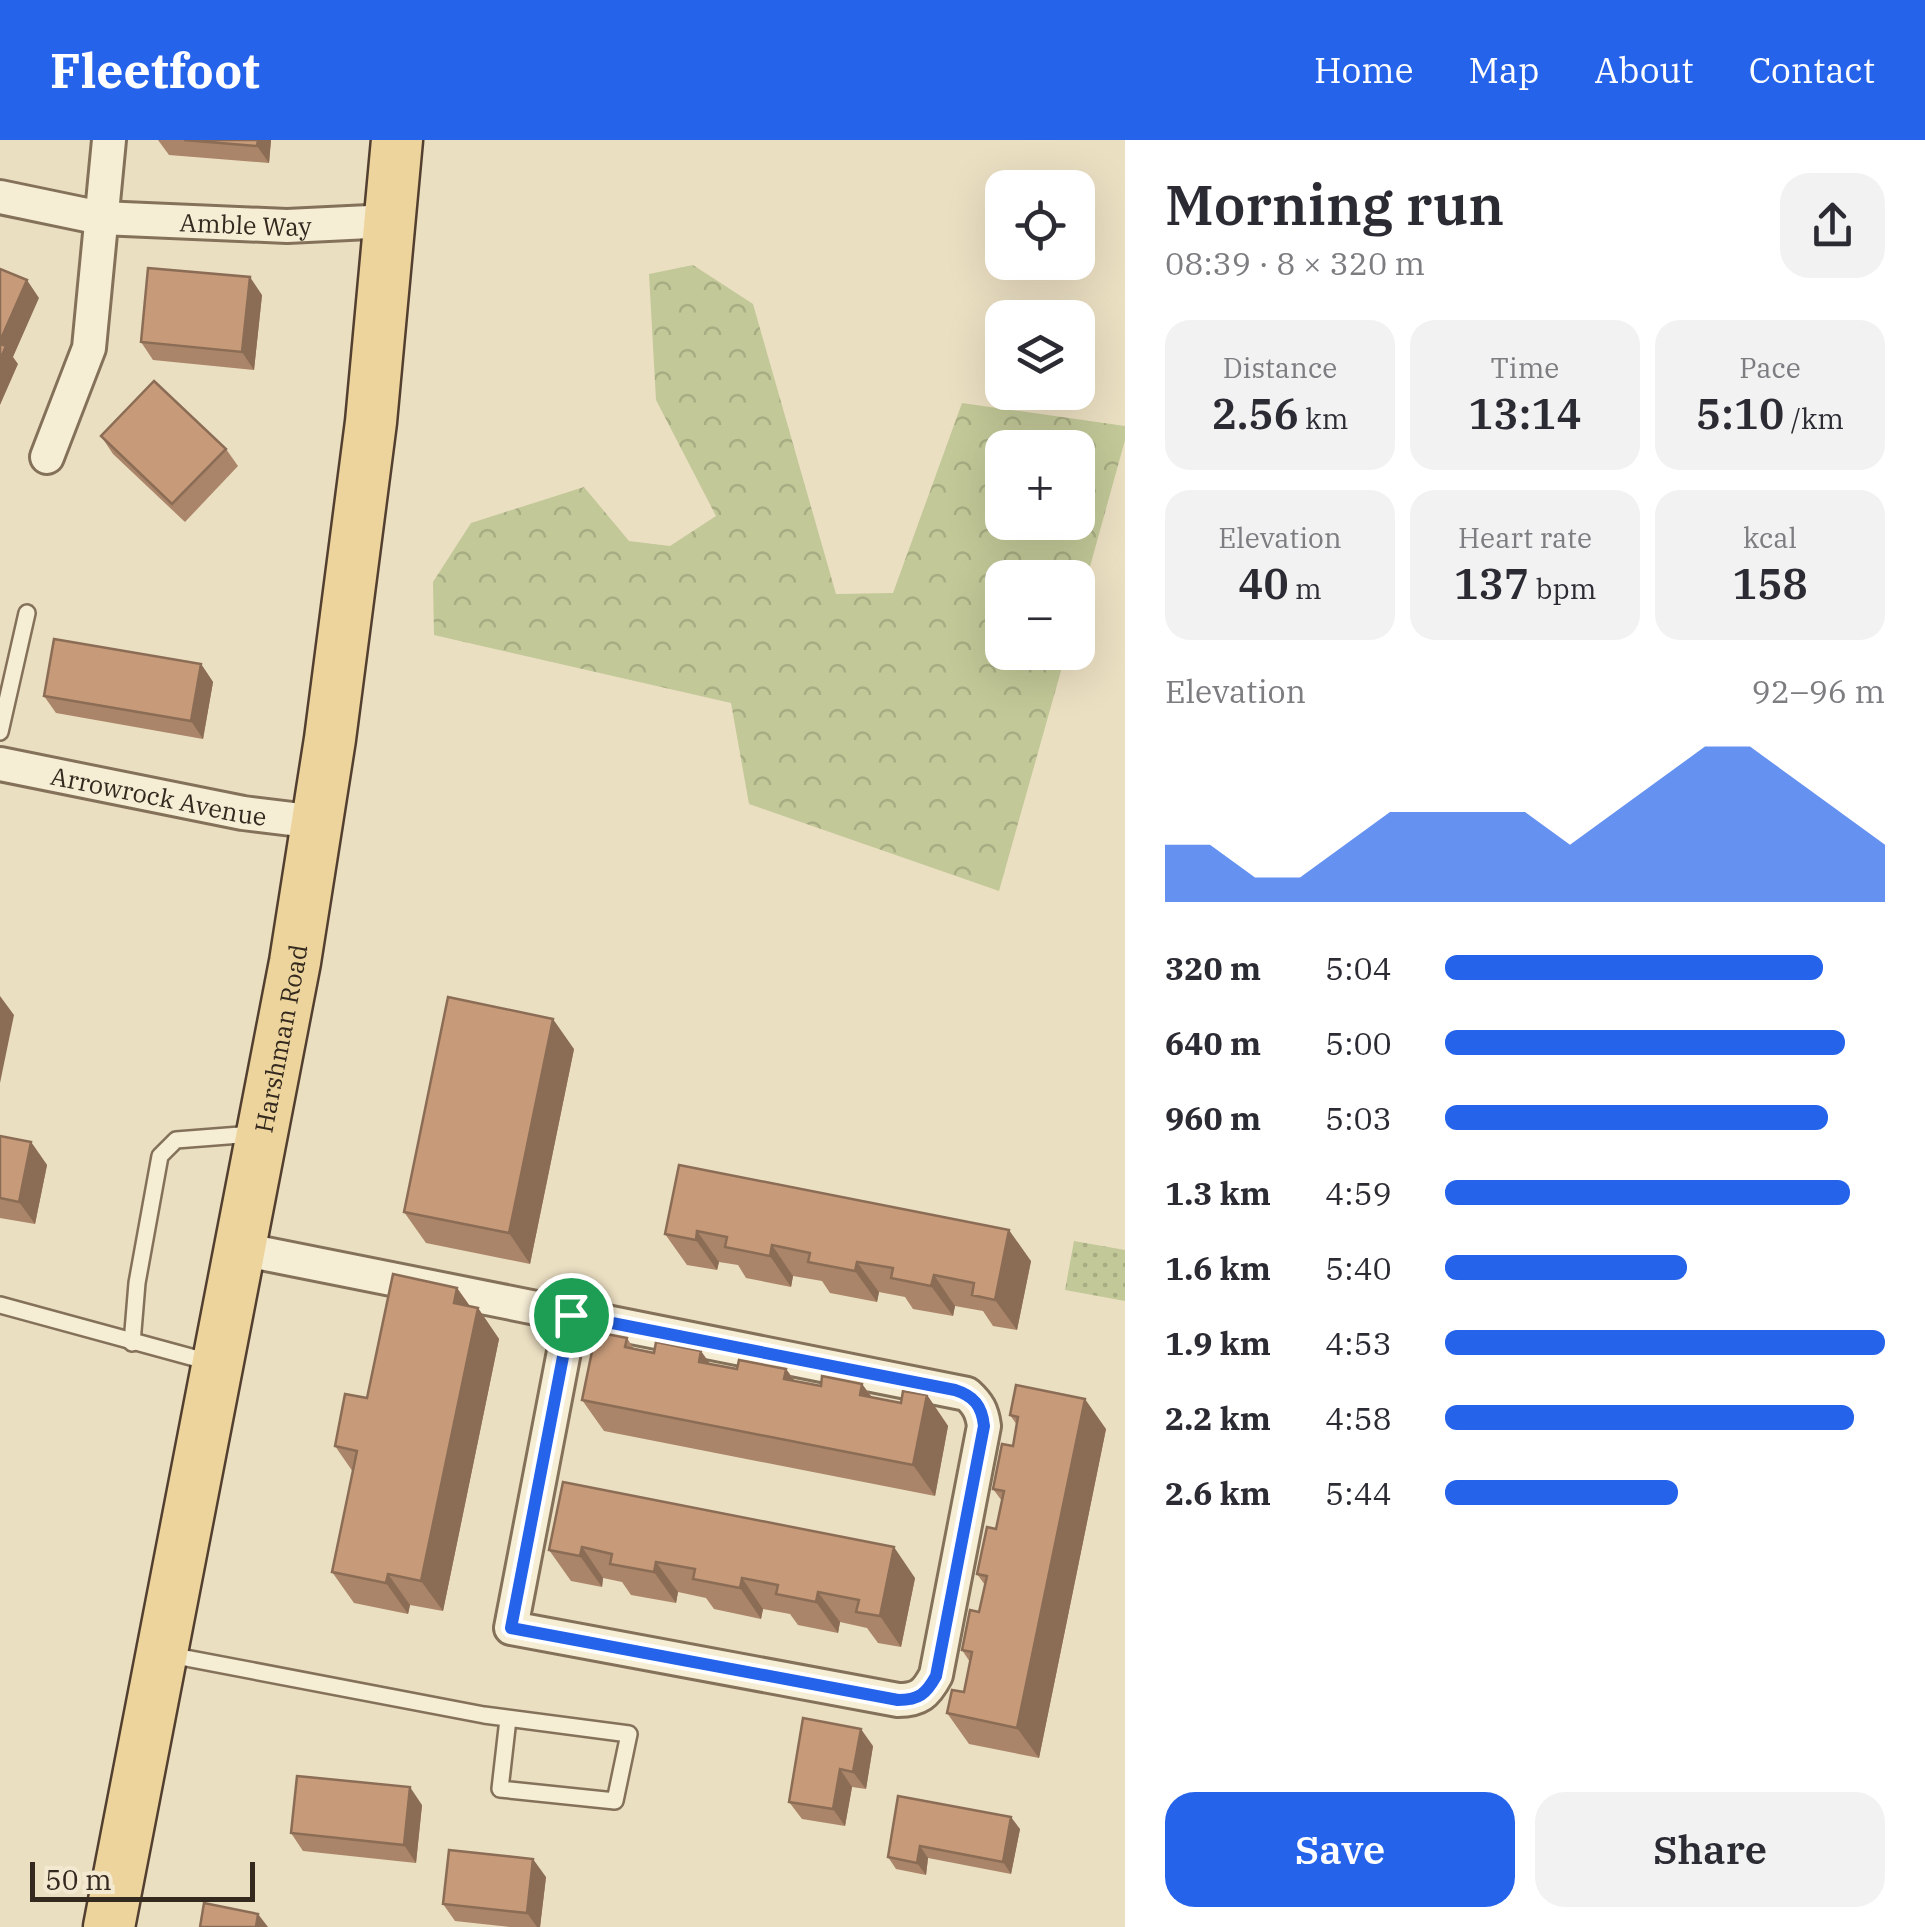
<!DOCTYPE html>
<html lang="en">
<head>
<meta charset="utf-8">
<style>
  :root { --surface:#fff; --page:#f2f2f3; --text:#2b2b33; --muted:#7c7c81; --accent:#2563eb }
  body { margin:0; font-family:"IBM Plex Serif",serif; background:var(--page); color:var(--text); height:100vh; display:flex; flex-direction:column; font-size:38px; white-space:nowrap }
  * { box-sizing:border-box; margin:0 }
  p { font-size:32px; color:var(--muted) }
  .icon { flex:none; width:55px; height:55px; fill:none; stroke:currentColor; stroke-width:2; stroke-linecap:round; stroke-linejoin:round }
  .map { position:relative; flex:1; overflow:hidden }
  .panel { display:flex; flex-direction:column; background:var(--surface); width:800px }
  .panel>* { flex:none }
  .controls { position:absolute; left:985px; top:30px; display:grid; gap:20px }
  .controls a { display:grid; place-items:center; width:110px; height:110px; border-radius:20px; background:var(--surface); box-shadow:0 10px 40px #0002; font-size:50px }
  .scale { position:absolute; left:30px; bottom:25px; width:225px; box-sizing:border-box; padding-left:10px; border:5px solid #34291e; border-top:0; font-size:28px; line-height:35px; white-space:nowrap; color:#34291e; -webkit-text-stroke:8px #f3e9d1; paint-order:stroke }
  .pin { position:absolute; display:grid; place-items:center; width:85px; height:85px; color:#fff; margin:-42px; border:5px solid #fff; border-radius:50%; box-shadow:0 2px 10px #0007 }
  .round { display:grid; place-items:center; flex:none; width:105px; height:105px; border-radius:30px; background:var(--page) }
  .head { display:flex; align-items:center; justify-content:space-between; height:170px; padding:0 40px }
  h1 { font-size:55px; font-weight:600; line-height:75px }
  .figures { display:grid; grid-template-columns:repeat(3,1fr); gap:15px; height:170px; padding:10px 40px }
  .figures div { display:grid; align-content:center; border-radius:25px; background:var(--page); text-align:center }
  .figures b { font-size:42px; font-weight:600 }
  .figures small { font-size:28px; font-weight:400 }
  .figures p { font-size:28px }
  .chart { height:280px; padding:20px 40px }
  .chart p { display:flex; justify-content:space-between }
  .chart svg { width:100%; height:180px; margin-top:10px; fill:var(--accent); opacity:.7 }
  .cta { display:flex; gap:20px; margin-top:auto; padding:20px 40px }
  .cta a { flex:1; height:115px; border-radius:30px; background:var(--accent); color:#fff; font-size:40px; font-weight:600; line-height:115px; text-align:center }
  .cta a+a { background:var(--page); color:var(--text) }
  ul { padding:0 40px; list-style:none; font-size:32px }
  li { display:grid; grid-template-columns:160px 120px 1fr; align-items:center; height:75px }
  li i { height:25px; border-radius:12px; background:var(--accent) }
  header { display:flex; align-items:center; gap:60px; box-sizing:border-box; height:140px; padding:0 50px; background:var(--accent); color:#fff }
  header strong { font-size:48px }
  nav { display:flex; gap:55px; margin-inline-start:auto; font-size:35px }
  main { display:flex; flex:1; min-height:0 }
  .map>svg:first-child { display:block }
  .forest { fill:url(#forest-crowns); fill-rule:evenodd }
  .park { fill:url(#park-dots) }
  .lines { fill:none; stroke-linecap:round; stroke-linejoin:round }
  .lane-casing { stroke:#84715a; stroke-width:20 }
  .street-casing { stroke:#84715a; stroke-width:38 }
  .primary-casing { stroke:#523f2f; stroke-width:55 }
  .lane { stroke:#f6edd5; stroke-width:15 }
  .street { stroke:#f6edd5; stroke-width:32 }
  .primary { stroke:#edd49c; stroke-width:50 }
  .wall { fill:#ab8569 }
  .shaded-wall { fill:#8b6c55 }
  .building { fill:#c79b7a; stroke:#8b6c55; stroke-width:2.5 }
  .route-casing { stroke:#fff; stroke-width:20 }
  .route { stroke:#2563eb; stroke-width:12 }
  .labels { text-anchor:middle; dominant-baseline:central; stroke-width:8; stroke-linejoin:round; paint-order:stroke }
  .street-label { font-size:25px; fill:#34291e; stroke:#f3e9d1 }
</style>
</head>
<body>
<header>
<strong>Fleetfoot</strong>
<nav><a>Home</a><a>Map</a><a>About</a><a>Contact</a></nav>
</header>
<main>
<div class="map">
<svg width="1125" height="1787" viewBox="0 0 1125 1787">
  <defs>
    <pattern id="forest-crowns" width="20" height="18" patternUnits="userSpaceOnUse" patternTransform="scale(2.5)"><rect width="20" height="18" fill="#c2c897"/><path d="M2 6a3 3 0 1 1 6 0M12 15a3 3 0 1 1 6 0" fill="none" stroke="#a7ac82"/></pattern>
    <pattern id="park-dots" width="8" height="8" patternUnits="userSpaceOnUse" patternTransform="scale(2.5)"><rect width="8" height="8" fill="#c2c897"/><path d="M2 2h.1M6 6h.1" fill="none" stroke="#a7ac82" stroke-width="1.8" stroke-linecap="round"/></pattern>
  </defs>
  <rect width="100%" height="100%" fill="#ebdfc2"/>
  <path class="forest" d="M 693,125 L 753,164 L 836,454 L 893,453 L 962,263 L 1125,286 L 1125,300 L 1078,470 L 1078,438 L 1002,438 L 1002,512 L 1066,513 L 999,751 L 749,664 L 731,563 L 434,495 L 433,442 L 471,383 L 584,347 L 629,401 L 670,406 L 716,376 L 656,260 L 649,134 ZM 1002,308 L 1078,308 L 1078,382 L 1002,382 Z"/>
  <path class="park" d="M 1074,1101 L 1125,1110 L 1125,1161 L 1065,1150 Z"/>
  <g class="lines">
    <defs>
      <g id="lane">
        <path d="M 0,592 L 27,473"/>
        <path d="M 0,1165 L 213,1223"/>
        <path d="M 132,1203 L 137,1143 L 160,1016 L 176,1000 L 253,994"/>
        <path d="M 170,1515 L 484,1575 L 629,1594 L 615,1661 L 500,1649 L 508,1579"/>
      </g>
      <g id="street">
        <path id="s1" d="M 0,57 L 101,78 L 287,86 L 390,81"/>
        <path d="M 47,317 L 89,208 L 109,0"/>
        <path id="s2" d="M 0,624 L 243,673 L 317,682"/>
        <path d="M 241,1109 L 967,1254 C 978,1264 982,1271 984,1286 L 936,1535 C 926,1554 919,1560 898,1560 L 511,1488 L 571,1175"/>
      </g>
      <g id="primary">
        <path id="s3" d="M 109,1787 L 295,822 L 330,599 L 371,282 L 397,0"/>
      </g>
    </defs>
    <use href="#lane" class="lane-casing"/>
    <use href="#street" class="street-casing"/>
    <use href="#primary" class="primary-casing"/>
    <use href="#lane" class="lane"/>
    <use href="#street" class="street"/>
    <use href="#primary" class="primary"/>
  </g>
  <g class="wall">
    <path d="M 158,0 L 271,0 L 269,23 L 169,15 Z"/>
    <path d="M 262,155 L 254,230 L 153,220 L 141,202 Z"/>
    <path d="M 101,296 L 226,309 L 238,326 L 185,382 L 113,314 Z"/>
    <path d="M 201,524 L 213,542 L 203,599 L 56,573 L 44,556 Z"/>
    <path d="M 574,909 L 530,1124 L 426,1103 L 404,1072 Z"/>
    <path d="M 0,996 L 31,1002 L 47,1025 L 35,1084 L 0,1078 Z"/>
    <path d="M 679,1025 L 1031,1121 L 1017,1190 L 993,1186 L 983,1171 L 955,1166 L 953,1176 L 913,1169 L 905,1157 L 879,1152 L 877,1162 L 830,1153 L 822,1141 L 793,1136 L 791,1147 L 746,1138 L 738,1125 L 719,1122 L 717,1130 L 687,1125 L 665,1094 Z"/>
    <path d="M 457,1148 L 470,1166 L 478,1168 L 499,1199 L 443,1471 L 410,1465 L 408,1474 L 354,1463 L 332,1432 L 353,1332 L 335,1306 L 367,1258 Z"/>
    <path d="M 627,1198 L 634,1209 L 710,1224 L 737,1229 L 786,1229 L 795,1241 L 821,1246 L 862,1244 L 872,1257 L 901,1263 L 927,1255 L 948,1286 L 935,1356 L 604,1291 L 582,1260 Z"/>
    <path d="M 1010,1275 L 1106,1289 L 1039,1618 L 969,1604 L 947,1573 L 964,1552 L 970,1522 L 962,1510 L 979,1472 L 985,1445 L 977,1434 L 996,1389 L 1002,1361 L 993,1349 L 1013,1306 L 1017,1285 Z"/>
    <path d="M 563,1342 L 915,1438 L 901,1507 L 878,1503 L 867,1488 L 840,1482 L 838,1493 L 798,1485 L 790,1474 L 763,1469 L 761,1479 L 714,1469 L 706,1458 L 678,1452 L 676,1463 L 631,1455 L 622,1442 L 603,1438 L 602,1447 L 571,1441 L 549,1410 Z"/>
    <path d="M 873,1606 L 866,1649 L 852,1647 L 845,1686 L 802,1679 L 789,1662 Z"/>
    <path d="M 898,1656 L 1020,1689 L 1011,1734 L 928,1718 L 926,1735 L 896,1729 L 888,1717 Z"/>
    <path d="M 422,1665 L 416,1723 L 303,1711 L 291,1693 Z"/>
    <path d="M 546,1737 L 540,1787 L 510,1787 L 455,1781 L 443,1764 Z"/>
  </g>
  <g class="shaded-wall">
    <path d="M 258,0 L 271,0 L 269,23 L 257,6 Z"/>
    <path d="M 250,137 L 262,155 L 254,230 L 242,212 Z"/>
    <path d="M 27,140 L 39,158 L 13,217 L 18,224 L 0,265 L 0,201 Z"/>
    <path d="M 201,524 L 213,542 L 203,599 L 191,581 Z"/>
    <path d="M 0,856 L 14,875 L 0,943 Z"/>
    <path d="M 553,879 L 574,909 L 530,1124 L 509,1093 Z"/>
    <path d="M 31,1002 L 47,1025 L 35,1084 L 19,1062 Z"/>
    <path d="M 1009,1090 L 1031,1121 L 1017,1190 L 995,1160 Z"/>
    <path d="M 697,1091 L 719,1122 L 717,1130 L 696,1100 Z"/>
    <path d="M 772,1105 L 793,1136 L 791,1147 L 770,1116 Z"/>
    <path d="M 857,1122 L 879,1152 L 877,1162 L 855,1131 Z"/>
    <path d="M 934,1135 L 955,1166 L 953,1176 L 931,1146 Z"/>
    <path d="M 457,1148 L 476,1175 L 478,1168 L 499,1199 L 443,1471 L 421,1441 Z"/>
    <path d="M 701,1211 L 723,1242 L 699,1222 Z"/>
    <path d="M 786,1229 L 808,1260 L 784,1239 Z"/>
    <path d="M 862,1244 L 884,1275 L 860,1255 Z"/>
    <path d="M 927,1255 L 948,1286 L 935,1356 L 913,1325 Z"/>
    <path d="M 1085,1259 L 1106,1289 L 1039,1618 L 1017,1588 Z"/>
    <path d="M 582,1407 L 603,1438 L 602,1447 L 580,1416 Z"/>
    <path d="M 894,1407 L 915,1438 L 901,1507 L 880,1476 Z"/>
    <path d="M 656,1422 L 678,1452 L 676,1463 L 654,1432 Z"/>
    <path d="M 388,1434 L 410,1465 L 408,1474 L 386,1443 Z"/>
    <path d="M 742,1438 L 763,1469 L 761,1479 L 740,1448 Z"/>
    <path d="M 818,1452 L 840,1482 L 838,1493 L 816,1462 Z"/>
    <path d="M 861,1589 L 873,1606 L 866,1649 L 853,1632 Z"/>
    <path d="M 840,1629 L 852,1647 L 845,1686 L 833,1669 Z"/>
    <path d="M 410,1647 L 422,1665 L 416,1723 L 404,1705 Z"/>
    <path d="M 1011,1677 L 1020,1689 L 1011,1734 L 1003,1722 Z"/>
    <path d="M 920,1706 L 928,1718 L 926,1735 L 917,1723 Z"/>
    <path d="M 533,1719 L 546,1737 L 540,1787 L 537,1787 L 527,1773 Z"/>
    <path d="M 258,1774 L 268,1787 L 256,1787 Z"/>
  </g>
  <g class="building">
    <path d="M 184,0 L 258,0 L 257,6 Z"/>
    <path d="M 148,128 L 250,137 L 242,212 L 141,202 Z"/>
    <path d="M 0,129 L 27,140 L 0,201 Z"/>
    <path d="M 0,204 L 6,206 L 0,220 Z"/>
    <path d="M 154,241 L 226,309 L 172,364 L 101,296 Z"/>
    <path d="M 54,499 L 201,524 L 191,581 L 44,556 Z"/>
    <path d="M 448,857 L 553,879 L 509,1093 L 404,1072 Z"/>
    <path d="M 0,996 L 31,1002 L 19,1062 L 0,1058 Z"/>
    <path d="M 679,1025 L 1009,1090 L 995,1160 L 972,1155 L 974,1143 L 934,1135 L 931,1146 L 891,1138 L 893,1128 L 857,1122 L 855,1131 L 808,1122 L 810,1113 L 772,1105 L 770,1116 L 725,1107 L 727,1097 L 697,1091 L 696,1100 L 665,1094 Z"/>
    <path d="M 393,1134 L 457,1148 L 454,1163 L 478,1168 L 421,1441 L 388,1434 L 386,1443 L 332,1432 L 357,1311 L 335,1306 L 345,1254 L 367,1258 Z"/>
    <path d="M 596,1192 L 627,1198 L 625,1207 L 654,1213 L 656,1202 L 701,1211 L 699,1222 L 737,1229 L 739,1220 L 786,1229 L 784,1239 L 821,1246 L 822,1236 L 862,1244 L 860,1255 L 901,1263 L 903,1251 L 927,1255 L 913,1325 L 582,1260 Z"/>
    <path d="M 1016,1245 L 1085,1259 L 1017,1588 L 947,1573 L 952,1550 L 964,1552 L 972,1512 L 962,1510 L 970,1470 L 979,1472 L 987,1436 L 977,1434 L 987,1387 L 996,1389 L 1004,1351 L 993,1349 L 1002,1304 L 1013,1306 L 1018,1277 L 1010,1275 Z"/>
    <path d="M 563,1342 L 894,1407 L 880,1476 L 856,1472 L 859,1460 L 818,1452 L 816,1462 L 776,1454 L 778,1445 L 742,1438 L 740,1448 L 693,1439 L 695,1429 L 656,1422 L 654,1432 L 610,1424 L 612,1414 L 582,1407 L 580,1416 L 549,1410 Z"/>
    <path d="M 803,1578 L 861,1589 L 853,1632 L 840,1629 L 833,1669 L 789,1662 Z"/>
    <path d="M 297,1636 L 410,1647 L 404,1705 L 291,1693 Z"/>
    <path d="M 898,1656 L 1011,1677 L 1003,1722 L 920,1706 L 917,1723 L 888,1717 Z"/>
    <path d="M 449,1710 L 533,1719 L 527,1773 L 443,1764 Z"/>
    <path d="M 204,1763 L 258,1774 L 256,1787 L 200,1787 Z"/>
  </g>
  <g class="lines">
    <defs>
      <path id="route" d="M 571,1175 L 955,1250 C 974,1256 982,1266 984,1286 L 936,1536 C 926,1554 919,1560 898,1560 L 511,1488 Z"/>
    </defs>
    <use href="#route" class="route-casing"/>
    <use href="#route" class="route"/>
  </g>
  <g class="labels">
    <g class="street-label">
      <text stroke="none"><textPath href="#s1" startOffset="248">Amble Way</textPath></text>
      <text stroke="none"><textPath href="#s2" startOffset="162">Arrowrock Avenue</textPath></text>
      <text stroke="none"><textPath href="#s3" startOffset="905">Harshman Road</textPath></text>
    </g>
  </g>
</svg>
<div class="controls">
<a><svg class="icon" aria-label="locate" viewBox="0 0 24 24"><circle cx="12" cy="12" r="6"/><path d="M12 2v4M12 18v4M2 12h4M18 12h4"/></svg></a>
<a><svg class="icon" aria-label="layers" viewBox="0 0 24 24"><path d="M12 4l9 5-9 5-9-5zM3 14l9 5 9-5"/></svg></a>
<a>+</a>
<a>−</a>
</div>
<div class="scale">50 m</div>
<div class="pin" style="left:571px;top:1175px;background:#1e9e55"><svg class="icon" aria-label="arrive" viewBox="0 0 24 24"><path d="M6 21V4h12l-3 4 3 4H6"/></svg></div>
</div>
<section class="panel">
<div class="head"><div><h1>Morning run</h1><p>08:39 · 8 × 320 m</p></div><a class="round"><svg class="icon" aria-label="share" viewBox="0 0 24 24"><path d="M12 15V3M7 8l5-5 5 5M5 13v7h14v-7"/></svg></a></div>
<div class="figures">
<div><p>Distance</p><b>2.56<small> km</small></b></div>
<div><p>Time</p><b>13:14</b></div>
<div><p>Pace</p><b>5:10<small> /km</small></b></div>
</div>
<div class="figures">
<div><p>Elevation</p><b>40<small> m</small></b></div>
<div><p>Heart rate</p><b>137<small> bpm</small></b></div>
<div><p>kcal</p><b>158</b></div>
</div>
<div class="chart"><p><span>Elevation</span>92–96 m</p>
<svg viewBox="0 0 160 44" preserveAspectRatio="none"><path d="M0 44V30L10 30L20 38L30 38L40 30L50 22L60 22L70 22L80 22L90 30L100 22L110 14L120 6L130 6L140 14L150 22L160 30V44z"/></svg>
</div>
<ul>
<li><b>320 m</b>5:04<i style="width:86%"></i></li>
<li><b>640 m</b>5:00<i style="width:91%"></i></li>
<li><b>960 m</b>5:03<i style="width:87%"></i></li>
<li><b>1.3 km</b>4:59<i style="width:92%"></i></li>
<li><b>1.6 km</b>5:40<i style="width:55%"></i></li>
<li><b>1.9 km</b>4:53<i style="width:100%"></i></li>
<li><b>2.2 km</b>4:58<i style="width:93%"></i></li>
<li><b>2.6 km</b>5:44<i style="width:53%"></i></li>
</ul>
<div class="cta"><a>Save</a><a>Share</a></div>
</section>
</main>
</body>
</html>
